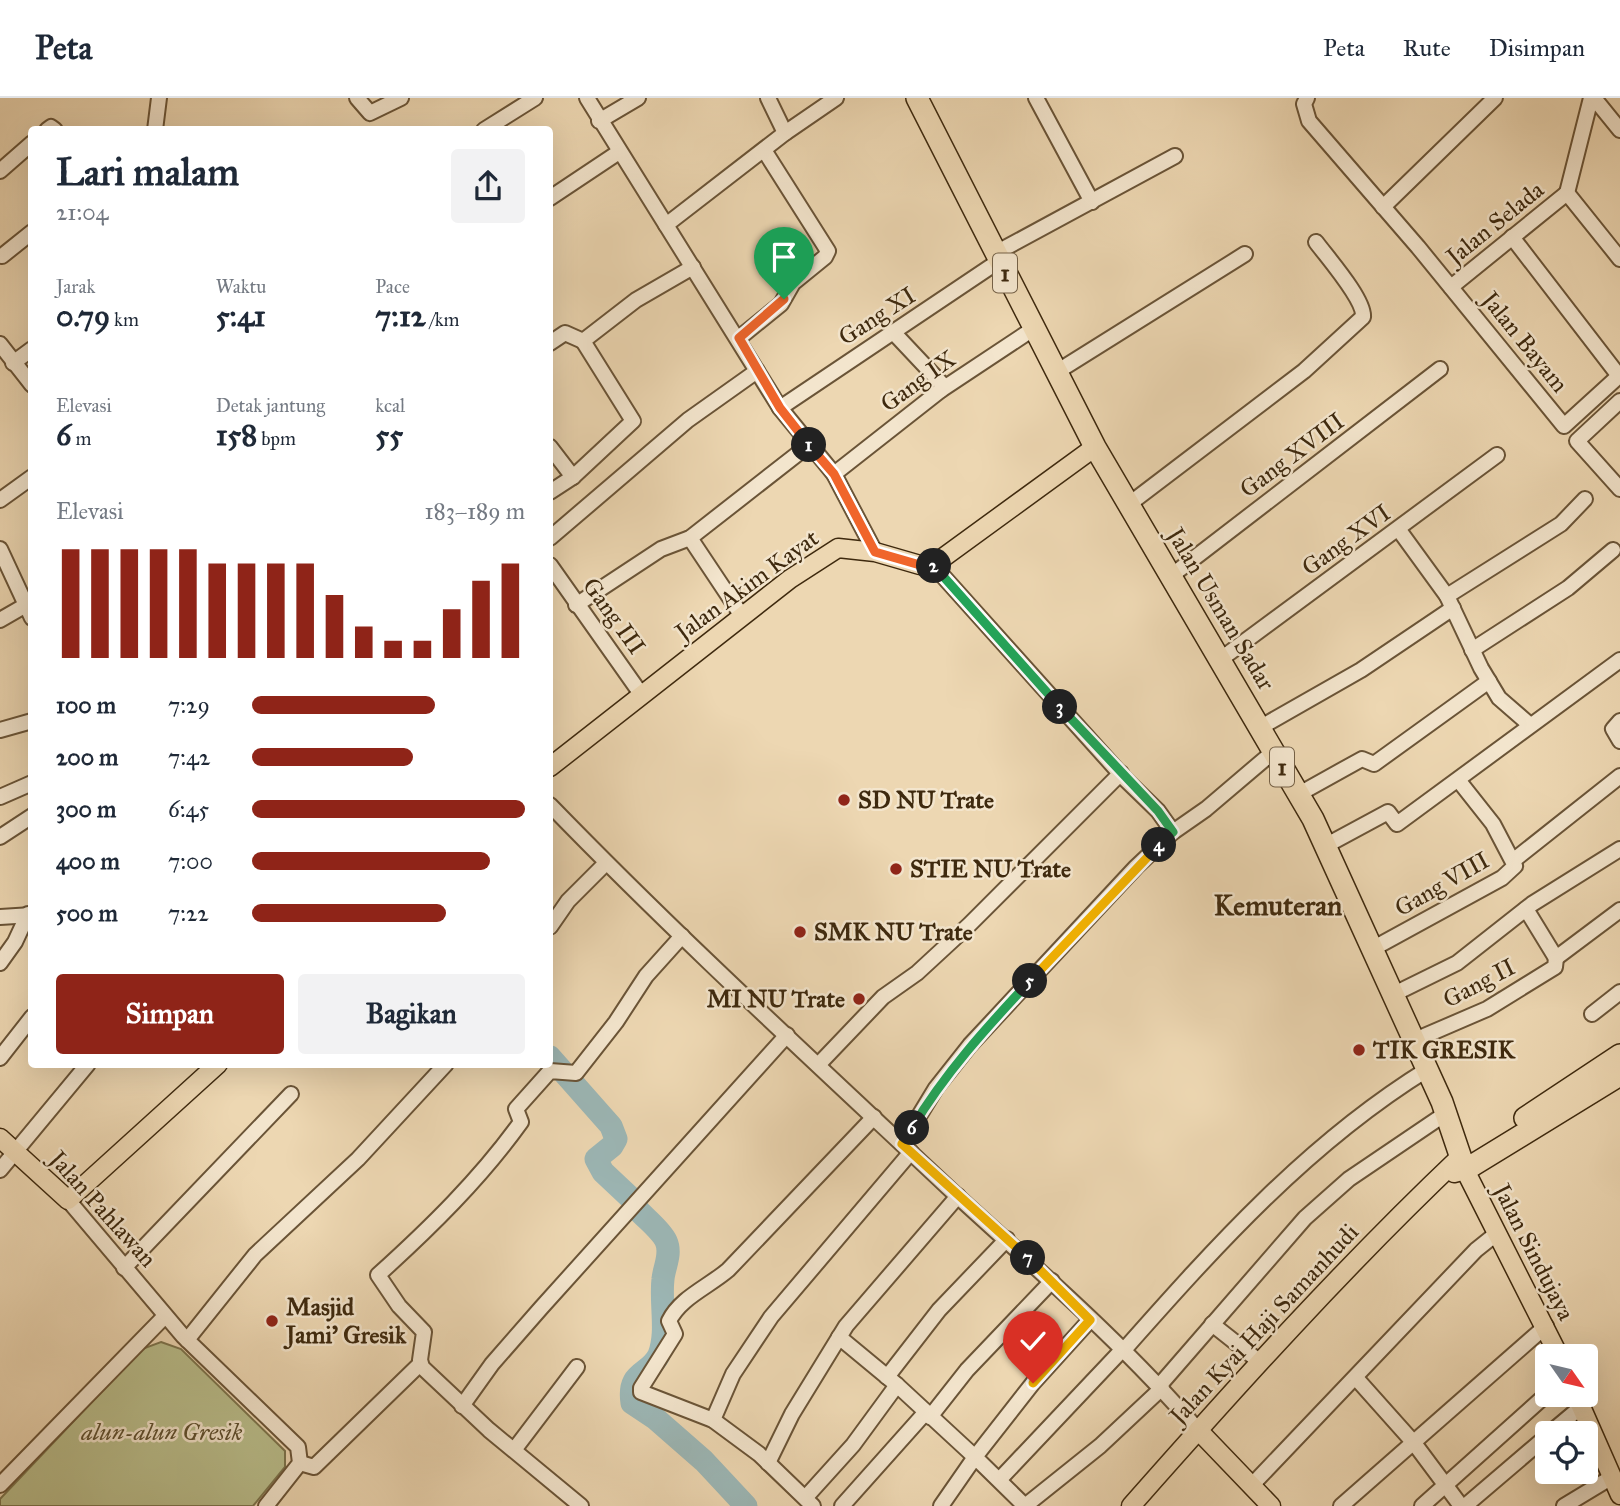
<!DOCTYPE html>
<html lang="id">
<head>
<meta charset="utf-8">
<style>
  :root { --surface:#fff; --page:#f2f2f3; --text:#1f2937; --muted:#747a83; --line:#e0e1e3; --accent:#8f2418 }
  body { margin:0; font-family:"IM FELL Great Primer",serif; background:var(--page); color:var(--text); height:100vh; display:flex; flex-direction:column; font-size:26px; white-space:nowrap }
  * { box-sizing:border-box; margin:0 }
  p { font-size:23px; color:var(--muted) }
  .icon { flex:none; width:38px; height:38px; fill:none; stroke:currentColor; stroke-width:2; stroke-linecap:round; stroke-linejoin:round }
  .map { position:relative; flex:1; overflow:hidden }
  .sheet { position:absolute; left:28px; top:28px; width:525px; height:942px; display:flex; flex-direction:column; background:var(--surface); border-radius:7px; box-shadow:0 7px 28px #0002 }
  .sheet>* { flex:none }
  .needle { width:46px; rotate:124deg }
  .fabs { position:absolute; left:1535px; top:1246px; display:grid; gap:14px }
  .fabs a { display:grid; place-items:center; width:63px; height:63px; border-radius:7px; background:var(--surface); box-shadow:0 7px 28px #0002; font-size:35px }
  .pin { position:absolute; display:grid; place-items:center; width:60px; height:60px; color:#fff; margin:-72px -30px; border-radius:50% 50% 50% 0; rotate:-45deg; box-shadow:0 0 7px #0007 }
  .pin .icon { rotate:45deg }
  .km { position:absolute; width:35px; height:35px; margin:-18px; border-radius:50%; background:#222; color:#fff; font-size:19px; line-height:35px; text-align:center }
  .round { display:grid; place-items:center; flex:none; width:74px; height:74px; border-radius:7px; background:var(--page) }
  .head { display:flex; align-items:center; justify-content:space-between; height:119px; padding:0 28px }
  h1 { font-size:38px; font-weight:800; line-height:52px }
  .stats { display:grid; grid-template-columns:repeat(3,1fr); gap:10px; height:119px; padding:7px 28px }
  .stats div { display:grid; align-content:center }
  .stats b { font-size:30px; font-weight:800 }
  .stats small { font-size:19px; font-weight:400 }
  .stats p { font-size:19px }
  .chart { height:196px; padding:14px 28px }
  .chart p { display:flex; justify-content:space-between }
  .chart svg { width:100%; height:126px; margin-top:7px; stroke:var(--accent); stroke-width:6 }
  .button { display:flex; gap:14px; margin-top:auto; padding:14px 28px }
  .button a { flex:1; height:80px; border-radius:7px; background:var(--accent); color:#fff; font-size:28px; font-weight:800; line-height:80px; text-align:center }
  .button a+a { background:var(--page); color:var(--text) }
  ul { padding:0 28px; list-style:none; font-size:23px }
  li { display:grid; grid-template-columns:112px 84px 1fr; align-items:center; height:52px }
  li i { height:18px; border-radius:9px; background:var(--accent) }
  header { display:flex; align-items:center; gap:42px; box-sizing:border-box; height:98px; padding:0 35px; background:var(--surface); border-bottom:2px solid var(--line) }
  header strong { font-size:33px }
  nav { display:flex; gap:38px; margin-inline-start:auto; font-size:24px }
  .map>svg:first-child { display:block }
  .green { fill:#b9be8c; stroke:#7c744d; stroke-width:2 }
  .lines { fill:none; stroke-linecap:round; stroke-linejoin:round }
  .river { stroke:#9cb7b6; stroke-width:23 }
  .minor-casing { stroke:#6a5437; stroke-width:18 }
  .major-casing { stroke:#3e290e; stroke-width:21 }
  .highway-casing { stroke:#3e290e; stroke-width:24 }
  .minor { stroke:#f3e5cd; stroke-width:14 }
  .major { stroke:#edd7b2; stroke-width:18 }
  .highway { stroke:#edd7b2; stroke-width:21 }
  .split-1-casing { stroke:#fff; stroke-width:14 }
  .split-2-casing { stroke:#fff; stroke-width:14 }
  .split-3-casing { stroke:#fff; stroke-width:14 }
  .split-4-casing { stroke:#fff; stroke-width:14 }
  .split-5-casing { stroke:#fff; stroke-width:14 }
  .split-6-casing { stroke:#fff; stroke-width:14 }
  .split-7-casing { stroke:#fff; stroke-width:14 }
  .split-8-casing { stroke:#fff; stroke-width:14 }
  .split-1 { stroke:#f0652b; stroke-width:9 }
  .split-2 { stroke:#f0652b; stroke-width:9 }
  .split-3 { stroke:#22a559; stroke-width:9 }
  .split-4 { stroke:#22a559; stroke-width:9 }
  .split-5 { stroke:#f5b400; stroke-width:9 }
  .split-6 { stroke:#22a559; stroke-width:9 }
  .split-7 { stroke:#f5b400; stroke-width:9 }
  .split-8 { stroke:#f5b400; stroke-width:9 }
  .poi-dot { fill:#8f2418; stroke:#f3e5cd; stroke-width:2.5 }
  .labels { text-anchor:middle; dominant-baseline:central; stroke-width:5; stroke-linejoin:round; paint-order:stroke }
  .shield { fill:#f3e5cd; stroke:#746147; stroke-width:2 }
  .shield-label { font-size:23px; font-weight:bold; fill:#3e290e }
  .street-label { font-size:24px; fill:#3e290e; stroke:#f3e5cd }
  .poi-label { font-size:24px; font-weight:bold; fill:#3e290e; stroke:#f3e5cd; text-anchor:start }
  .park-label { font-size:24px; font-style:italic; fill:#5d4e2e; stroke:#f3e5cd }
  .quarter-label { font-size:28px; font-weight:bold; fill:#3e290e; stroke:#f3e5cd }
</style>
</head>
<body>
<header>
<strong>Peta</strong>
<nav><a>Peta</a><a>Rute</a><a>Disimpan</a></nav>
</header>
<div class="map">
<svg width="1620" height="1408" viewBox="0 0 1620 1408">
  <rect width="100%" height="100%" fill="#edd7b2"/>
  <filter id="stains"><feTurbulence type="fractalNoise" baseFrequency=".00286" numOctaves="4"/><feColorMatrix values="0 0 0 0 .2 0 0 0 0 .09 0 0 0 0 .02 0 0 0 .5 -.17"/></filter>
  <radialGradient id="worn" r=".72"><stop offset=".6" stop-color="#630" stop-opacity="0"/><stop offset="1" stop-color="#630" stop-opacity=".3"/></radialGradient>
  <path class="green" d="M 161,1244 L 181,1251 L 285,1353 L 285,1369 L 253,1408 L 0,1408 L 0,1401 L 142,1251 Z"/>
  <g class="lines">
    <path class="river" d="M 550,959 L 611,1028 L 616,1041 L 612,1048 L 596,1061 L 603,1074 L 636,1105 L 637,1111 C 645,1120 661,1132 666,1143 C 672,1156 664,1169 663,1181 C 660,1205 668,1234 659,1257 C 649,1278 627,1272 632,1305 L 656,1321 L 704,1363 L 746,1408"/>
    <defs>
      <g id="minor">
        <path d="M 357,0 L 370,15 L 401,0"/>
        <path d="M 587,0 L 780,310 L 834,376 L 875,454"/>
        <path d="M 768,0 L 785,35"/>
        <path d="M 1036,0 L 1092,104"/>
        <path d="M 1307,0 L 1304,6 L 1309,23 L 1418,149 L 1564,328 L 1620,277"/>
        <path d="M 1594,0 L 1620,32"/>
        <path d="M 599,23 L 638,0"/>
        <path d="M 47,32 L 51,29 L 55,32"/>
        <path d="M 155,32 L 159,0"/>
        <path d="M 484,32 L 535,0"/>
        <path d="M 0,73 L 32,45"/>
        <path d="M 1567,95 L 1591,0"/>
        <path d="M 1567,95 L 1620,161"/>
        <path d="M 550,100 L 619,54"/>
        <path d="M 1383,109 L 1495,0"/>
        <path d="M 666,127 L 785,35 L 836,0"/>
        <path d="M 1512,139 L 1619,278"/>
        <path d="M 994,156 L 1175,58"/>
        <path d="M 2,158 L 32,134"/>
        <path d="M 1451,189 L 1567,95"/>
        <path d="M 894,235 L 942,286 L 941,292"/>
        <path d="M 739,240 L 781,206 L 793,185 L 825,159 L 828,153 L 764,52"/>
        <path d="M 550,245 L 565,235 L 583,243 L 636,202 L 693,169"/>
        <path d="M 0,246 L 32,287"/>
        <path d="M 13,265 L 32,251"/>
        <path d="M 1055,275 L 1245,156"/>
        <path d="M 1620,303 L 1577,343 L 1620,391"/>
        <path d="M 780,310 L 999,163"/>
        <path d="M 550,349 L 573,379"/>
        <path d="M 834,376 L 941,292 L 1033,231"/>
        <path d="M 550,394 L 573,379 L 633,323 L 583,243"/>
        <path d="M 0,402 L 32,379"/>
        <path d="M 1128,407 L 1304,273 L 1363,219 C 1365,202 1327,159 1316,144"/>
        <path d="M 1399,432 L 1447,498 L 1481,570 L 1499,600 L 1530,627"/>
        <path d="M 550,440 L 688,322 L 757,273"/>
        <path d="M 690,440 L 742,518"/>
        <path d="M 0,451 L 32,520"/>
        <path d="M 550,467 L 641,596"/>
        <path d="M 933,467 L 1125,681 L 1158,713 L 1173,734"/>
        <path d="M 1171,478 L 1440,271"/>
        <path d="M 1447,498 L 1561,426 L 1585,401"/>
        <path d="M 576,507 L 661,451 L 690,440 L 809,347"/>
        <path d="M 0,522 L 26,507"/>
        <path d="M 1472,552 L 1568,490 L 1613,452"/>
        <path d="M 1221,561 L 1497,357"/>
        <path d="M 1620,623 L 1613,631 L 1620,643"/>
        <path d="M 1261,629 L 1361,572 L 1453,510"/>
        <path d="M 0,632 L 32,623"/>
        <path d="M 1299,696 L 1362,661 L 1374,666 L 1489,583"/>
        <path d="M 0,699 L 32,685"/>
        <path d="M 550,707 C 680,841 819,968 955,1096 C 1038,1172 1124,1246 1198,1332"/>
        <path d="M 0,739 L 32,718"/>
        <path d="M 1325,748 L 1388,714 L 1397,726 L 1620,562"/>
        <path d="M 1514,762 L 1620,678"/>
        <path d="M 1526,811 L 1556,860"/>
        <path d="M 0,819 L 32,817"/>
        <path d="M 550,829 L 568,803 L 606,765"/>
        <path d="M 1374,850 L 1502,780 L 1515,768 L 1493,726 L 1459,683"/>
        <path d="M 1556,860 L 1620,812"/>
        <path d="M 0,865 L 15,844 L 28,816"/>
        <path d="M 1394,896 L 1457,865 L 1532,806 L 1620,751"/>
        <path d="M 1592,916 L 1620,894"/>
        <path d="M 1415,942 L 1487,911 L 1555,869 L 1556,860"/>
        <path d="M 0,960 L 32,919"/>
        <path d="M 819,966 L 883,899 L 917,875 L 969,827 L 1121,675"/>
        <path d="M 902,1046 L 936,990 L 970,947 L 1136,769 L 1173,734 L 1206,711 L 1273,654"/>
        <path d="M 0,1072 L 88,966"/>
        <path d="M 68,1102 L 183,1238 L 298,1349 L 300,1365 L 266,1408"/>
        <path d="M 124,1170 L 291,996"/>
        <path d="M 1212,1226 L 1260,1264"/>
        <path d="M 839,1239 L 897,1287 L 975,1359 L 1033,1285 L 1090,1222"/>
        <path d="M 187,1242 L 255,1157 L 358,1061 L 446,966"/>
        <path d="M 1123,1253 C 1215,1149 1308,1045 1428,971"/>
        <path d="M 887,1279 L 939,1212 L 1007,1141"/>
        <path d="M 1356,1280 L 1414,1345 L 1461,1408"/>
        <path d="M 1159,1288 L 1305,1120 L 1349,1081 L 1445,1016"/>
        <path d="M 462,1308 L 492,1266 L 541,1210 L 787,937"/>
        <path d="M 930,1319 L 967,1272 L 1052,1183"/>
        <path d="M 713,1322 L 733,1276 L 771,1219 L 911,1054"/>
        <path d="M 1550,1335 L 1581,1309"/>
        <path d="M 514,1352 L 577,1269"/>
        <path d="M 300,1365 L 314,1369 L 420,1266"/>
        <path d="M 768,1365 L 792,1316 L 846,1228 L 958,1098"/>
        <path d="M 1000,1381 L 1122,1252"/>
        <path d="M 0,1387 L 165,1218"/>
        <path d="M 1252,1387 L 1476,1152 L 1496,1136"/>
        <path d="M 806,1399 L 853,1347 L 897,1287"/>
        <path d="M 581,1408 L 489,1332 L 422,1269 L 420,1262 L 424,1234 L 399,1208 L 378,1177 C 430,1130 480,1081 521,1024 L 516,1011 L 550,973 L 576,975 L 616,924 L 646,878 L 682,838"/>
        <path d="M 813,1408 L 759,1356 L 713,1322 L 641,1294 L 641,1290 L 675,1236 L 669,1223 C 680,1200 708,1189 728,1172 L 874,1019"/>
        <path d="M 842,1408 L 925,1315"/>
        <path d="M 941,1408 L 975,1359 L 1025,1408"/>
        <path d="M 1025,1408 L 1100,1348 L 1162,1290"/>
        <path d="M 1341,1408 L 1546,1228"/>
        <path d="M 1422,1408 L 1547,1296"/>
        <path d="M 1465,1408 L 1547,1338"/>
        <path d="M 1564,1408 L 1612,1379"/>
      </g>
      <g id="major">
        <path d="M 550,669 L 790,481 L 838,450 L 875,454 L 920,467 L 933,467 L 1095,349"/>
        <path d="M 0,1040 L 68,1102 L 218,966"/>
        <path d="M 1454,1075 L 1465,1072 L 1559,1258"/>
        <path d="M 1576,1297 L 1620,1397"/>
        <path d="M 1198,1332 L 1271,1408"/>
        <path d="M 1131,1408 C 1237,1288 1344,1169 1460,1059"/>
      </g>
      <g id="highway">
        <path d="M 917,0 L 1095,349 L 1313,721 L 1442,1004 L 1465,1072 L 1620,977"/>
        <path d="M 1525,1020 L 1620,957"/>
      </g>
    </defs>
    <use href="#minor" class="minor-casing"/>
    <use href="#major" class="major-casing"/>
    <use href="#highway" class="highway-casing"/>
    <use href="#minor" class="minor"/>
    <use href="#major" class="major"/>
    <use href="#highway" class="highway"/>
  </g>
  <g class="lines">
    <defs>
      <path id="split-1" d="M 784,201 L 739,240 L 780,310 L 809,347"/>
      <path id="split-2" d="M 809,347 L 834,376 L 875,454 L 920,467 L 934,468"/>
      <path id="split-3" d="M 934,468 L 1060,609"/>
      <path id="split-4" d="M 1060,609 L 1158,713 L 1173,734 L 1159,747"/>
      <path id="split-5" d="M 1030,883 L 1159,747"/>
      <path id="split-6" d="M 912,1030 C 945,975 986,930 1030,883"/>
      <path id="split-7" d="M 912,1030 L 902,1046 L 1028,1160"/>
      <path id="split-8" d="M 1028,1160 L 1090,1222 L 1033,1285"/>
    </defs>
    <use href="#split-1" class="split-1-casing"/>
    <use href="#split-2" class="split-2-casing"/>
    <use href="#split-3" class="split-3-casing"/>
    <use href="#split-4" class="split-4-casing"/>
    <use href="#split-5" class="split-5-casing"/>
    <use href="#split-6" class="split-6-casing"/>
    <use href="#split-7" class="split-7-casing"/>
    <use href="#split-8" class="split-8-casing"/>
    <use href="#split-1" class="split-1"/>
    <use href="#split-2" class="split-2"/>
    <use href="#split-3" class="split-3"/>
    <use href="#split-4" class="split-4"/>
    <use href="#split-5" class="split-5"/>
    <use href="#split-6" class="split-6"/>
    <use href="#split-7" class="split-7"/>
    <use href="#split-8" class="split-8"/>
  </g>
  <g class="poi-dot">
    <circle cx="844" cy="702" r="7"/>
    <circle cx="896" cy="771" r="7"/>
    <circle cx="800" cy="834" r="7"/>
    <circle cx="859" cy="901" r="7"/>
    <circle cx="1359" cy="952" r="7"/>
    <circle cx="272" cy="1223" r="7"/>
  </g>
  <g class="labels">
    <g class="shield">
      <rect x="993" y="155.5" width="24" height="39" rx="5"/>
      <rect x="1270" y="649.5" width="24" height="39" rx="5"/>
    </g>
    <g class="shield-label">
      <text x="1005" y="175">1</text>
      <text x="1282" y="669">1</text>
    </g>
    <g class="street-label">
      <text transform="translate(1495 125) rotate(-39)">Jalan Selada</text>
      <text transform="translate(877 218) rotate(-33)">Gang XI</text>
      <text transform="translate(1525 244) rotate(51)">Jalan Bayam</text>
      <text transform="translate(918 283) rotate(-36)">Gang IX</text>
      <text transform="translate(1292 357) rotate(-37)">Gang XVIII</text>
      <text transform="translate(1346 442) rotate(-36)">Gang XVI</text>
      <text transform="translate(747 487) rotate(-36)">Jalan Akim Kayat</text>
      <text transform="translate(1221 511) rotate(59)">Jalan Usman Sadar</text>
      <text transform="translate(614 518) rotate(54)">Gang III</text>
      <text transform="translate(1442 786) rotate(-30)">Gang VIII</text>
      <text transform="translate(1479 885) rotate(-28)">Gang II</text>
      <text transform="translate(103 1111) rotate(48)">Jalan Pahlawan</text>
      <text transform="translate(1534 1154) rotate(63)">Jalan Sindujaya</text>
      <text transform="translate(1264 1226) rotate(-47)">Jalan Kyai Haji Samanhudi</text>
    </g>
    <g class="poi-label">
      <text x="858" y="702">SD NU Trate</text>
      <text x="910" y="771">STIE NU Trate</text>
      <text x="814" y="834">SMK NU Trate</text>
      <text x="845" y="901" text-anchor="end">MI NU Trate</text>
      <text x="1373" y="952">TIK GRESIK</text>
      <text x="286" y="1209">Masjid<tspan x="286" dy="28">Jami' Gresik</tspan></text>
    </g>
    <g class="park-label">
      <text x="162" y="1334">alun-alun Gresik</text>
    </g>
    <g class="quarter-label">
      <text x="1278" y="807">Kemuteran</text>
    </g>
  </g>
  <rect width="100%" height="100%" filter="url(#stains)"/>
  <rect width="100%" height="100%" fill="url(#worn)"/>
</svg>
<div class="fabs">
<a><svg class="needle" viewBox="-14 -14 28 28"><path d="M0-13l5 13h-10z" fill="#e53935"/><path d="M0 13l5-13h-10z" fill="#747a83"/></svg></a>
<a><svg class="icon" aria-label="locate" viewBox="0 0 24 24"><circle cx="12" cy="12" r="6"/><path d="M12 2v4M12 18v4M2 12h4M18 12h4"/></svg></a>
</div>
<div class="pin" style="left:784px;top:201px;background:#1e9e55"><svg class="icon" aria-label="arrive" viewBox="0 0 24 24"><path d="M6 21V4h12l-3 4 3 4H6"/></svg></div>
<div class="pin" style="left:1033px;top:1285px;background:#d93025"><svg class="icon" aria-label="check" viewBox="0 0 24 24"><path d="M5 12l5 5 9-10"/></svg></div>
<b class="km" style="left:809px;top:347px">1</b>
<b class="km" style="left:934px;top:468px">2</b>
<b class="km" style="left:1060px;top:609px">3</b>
<b class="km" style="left:1159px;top:747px">4</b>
<b class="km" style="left:1030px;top:883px">5</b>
<b class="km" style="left:912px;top:1030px">6</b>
<b class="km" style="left:1028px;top:1160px">7</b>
<section class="sheet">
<div class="head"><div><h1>Lari malam</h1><p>21:04</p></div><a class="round"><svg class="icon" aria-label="share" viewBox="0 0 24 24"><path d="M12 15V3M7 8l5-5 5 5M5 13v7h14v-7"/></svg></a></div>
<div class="stats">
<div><p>Jarak</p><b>0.79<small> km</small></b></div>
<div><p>Waktu</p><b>5:41</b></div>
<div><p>Pace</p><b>7:12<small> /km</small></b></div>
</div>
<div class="stats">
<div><p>Elevasi</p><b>6<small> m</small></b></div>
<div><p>Detak jantung</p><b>158<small> bpm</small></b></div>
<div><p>kcal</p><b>55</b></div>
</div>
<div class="chart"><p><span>Elevasi</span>183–189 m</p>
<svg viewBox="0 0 160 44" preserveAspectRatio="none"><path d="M5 44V6M15 44V6M25 44V6M35 44V6M45 44V6M55 44V11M65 44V11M75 44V11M85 44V11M95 44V22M105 44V33M115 44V38M125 44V38M135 44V27M145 44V17M155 44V11"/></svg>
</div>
<ul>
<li><b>100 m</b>7:29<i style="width:67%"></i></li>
<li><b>200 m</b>7:42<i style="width:59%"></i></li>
<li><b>300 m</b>6:45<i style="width:100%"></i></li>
<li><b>400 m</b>7:00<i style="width:87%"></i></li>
<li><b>500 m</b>7:22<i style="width:71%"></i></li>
</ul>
<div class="button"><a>Simpan</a><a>Bagikan</a></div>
</section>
</div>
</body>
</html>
